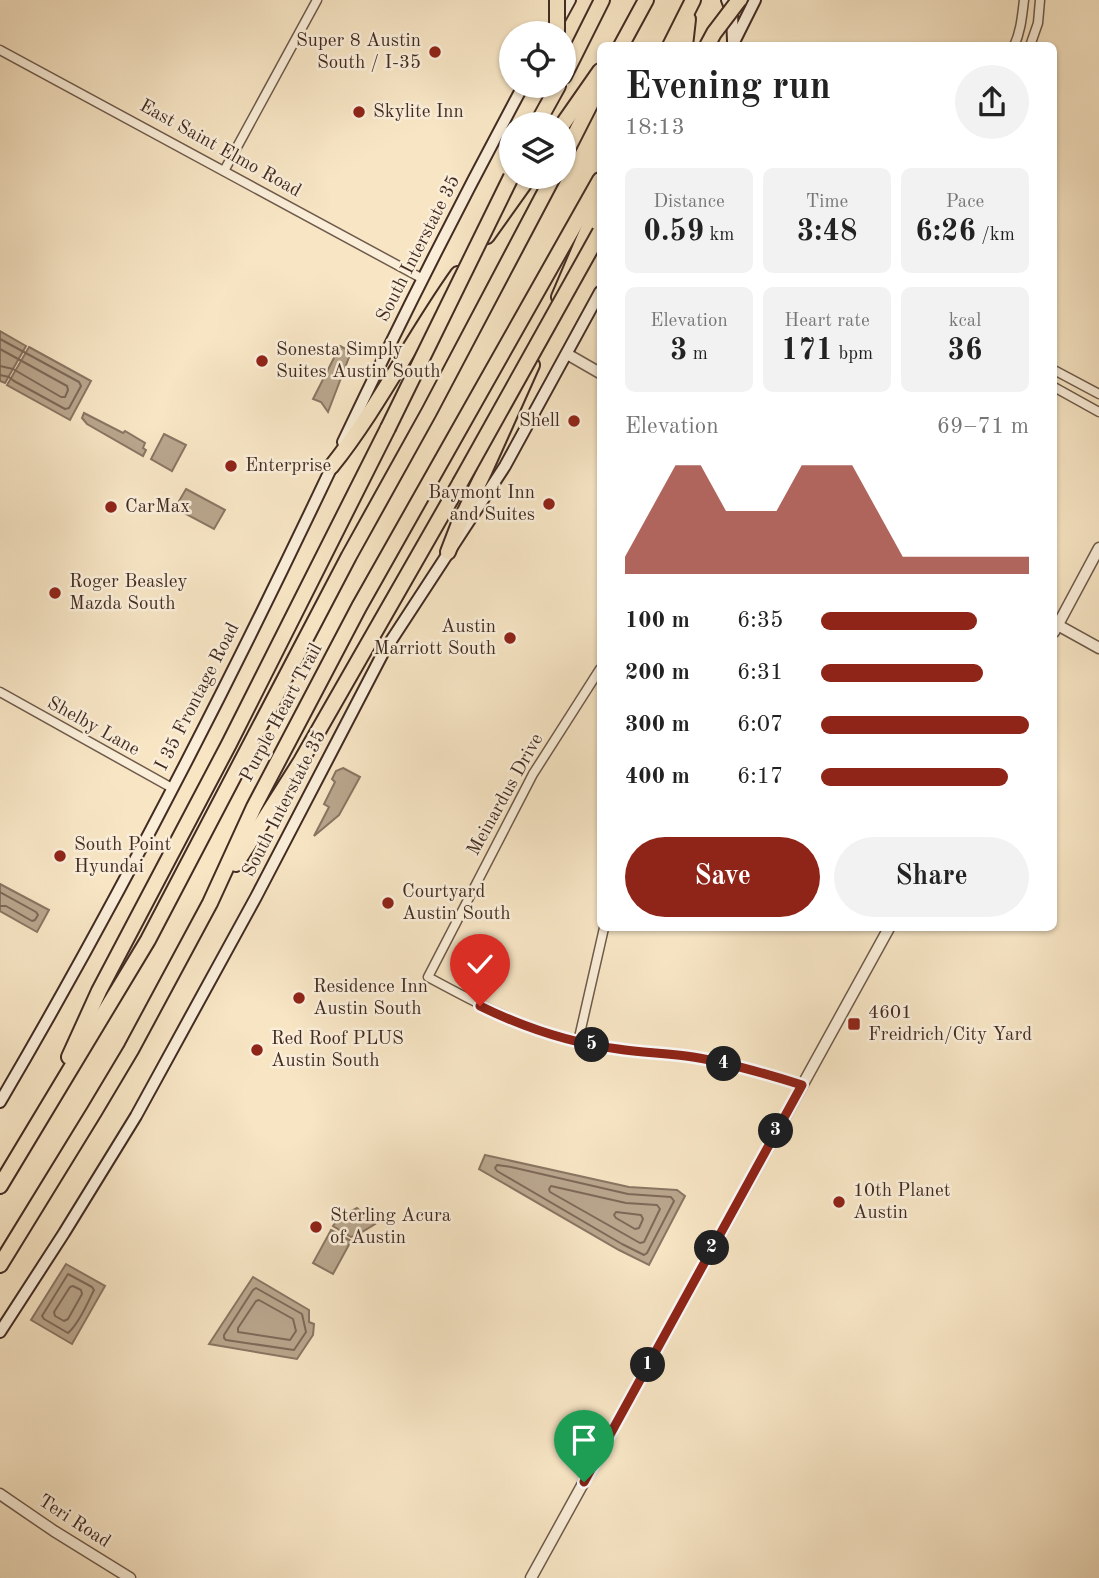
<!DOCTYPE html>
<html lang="en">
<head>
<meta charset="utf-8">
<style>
  :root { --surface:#fff; --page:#f2f2f2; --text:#222; --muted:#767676; --accent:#8f2418 }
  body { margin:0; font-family:"Old Standard TT",serif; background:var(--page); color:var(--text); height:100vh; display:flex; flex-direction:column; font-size:26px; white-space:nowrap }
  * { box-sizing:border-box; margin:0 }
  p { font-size:23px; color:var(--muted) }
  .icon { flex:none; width:38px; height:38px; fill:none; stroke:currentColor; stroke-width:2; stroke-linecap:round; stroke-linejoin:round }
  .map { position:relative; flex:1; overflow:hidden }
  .panel { position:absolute; left:597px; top:42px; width:460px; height:889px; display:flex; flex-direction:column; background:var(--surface); border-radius:10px; box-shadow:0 2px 5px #0004 }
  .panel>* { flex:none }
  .tools { position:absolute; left:499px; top:21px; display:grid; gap:14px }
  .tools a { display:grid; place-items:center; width:77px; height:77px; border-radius:50%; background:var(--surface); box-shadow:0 2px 5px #0004; font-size:35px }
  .pin { position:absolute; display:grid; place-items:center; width:60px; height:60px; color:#fff; margin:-72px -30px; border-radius:50% 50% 50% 0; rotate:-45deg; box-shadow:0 0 7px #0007 }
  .pin .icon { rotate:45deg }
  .km { position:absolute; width:35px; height:35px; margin:-18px; border-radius:50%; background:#222; color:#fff; font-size:19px; line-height:35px; text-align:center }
  .round { display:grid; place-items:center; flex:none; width:74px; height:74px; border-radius:37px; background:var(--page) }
  .overview { display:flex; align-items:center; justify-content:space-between; height:119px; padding:0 28px }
  h1 { font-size:38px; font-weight:600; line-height:52px }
  .figures { display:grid; grid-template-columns:repeat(3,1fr); gap:10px; height:119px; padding:7px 28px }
  .figures div { display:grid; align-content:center; border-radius:10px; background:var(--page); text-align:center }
  .figures b { font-size:30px; font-weight:600 }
  .figures small { font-size:19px; font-weight:400 }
  .figures p { font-size:19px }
  .chart { height:196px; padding:14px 28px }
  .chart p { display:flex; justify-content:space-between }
  .chart svg { width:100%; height:126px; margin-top:7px; fill:var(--accent); opacity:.7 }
  .action { display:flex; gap:14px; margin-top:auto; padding:14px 28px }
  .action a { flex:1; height:80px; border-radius:42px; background:var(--accent); color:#fff; font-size:28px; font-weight:600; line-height:80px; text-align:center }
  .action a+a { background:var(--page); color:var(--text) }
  ul { padding:0 28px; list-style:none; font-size:23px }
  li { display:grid; grid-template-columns:112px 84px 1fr; align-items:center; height:52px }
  li i { height:18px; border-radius:9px; background:var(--accent) }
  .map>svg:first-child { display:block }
  .water { fill:#b9a68d; stroke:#897563; stroke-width:2 }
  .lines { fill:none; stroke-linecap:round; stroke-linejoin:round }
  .shore { stroke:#7e6858; stroke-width:2 }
  .minor-casing { stroke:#6f5a4b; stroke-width:11 }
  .tertiary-casing { stroke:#6f5a4b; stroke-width:13 }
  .secondary-casing { stroke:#422b23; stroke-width:14 }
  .motorway-casing { stroke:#422b23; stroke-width:18 }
  .minor { stroke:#faeed9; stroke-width:8 }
  .tertiary { stroke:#faeed9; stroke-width:10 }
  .secondary { stroke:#faeed9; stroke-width:10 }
  .motorway { stroke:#f7e5c4; stroke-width:14 }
  .motorway-bridge-casing { stroke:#422b23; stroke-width:18; stroke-linecap:butt }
  .motorway-bridge { stroke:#f7e5c4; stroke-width:14 }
  .route-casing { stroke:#fff; stroke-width:14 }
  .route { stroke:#8f2418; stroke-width:9 }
  .poi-dot { fill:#8f2418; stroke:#faeed9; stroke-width:2.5 }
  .labels { text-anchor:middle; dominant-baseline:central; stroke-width:5; stroke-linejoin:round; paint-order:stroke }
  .poi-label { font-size:19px; fill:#422b23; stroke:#faeed9; text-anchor:start }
  .street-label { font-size:19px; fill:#422b23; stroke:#faeed9 }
</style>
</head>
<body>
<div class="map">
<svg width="1099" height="1578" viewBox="0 0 1099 1578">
  <rect width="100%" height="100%" fill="#f7e5c4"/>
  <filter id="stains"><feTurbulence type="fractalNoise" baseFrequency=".00286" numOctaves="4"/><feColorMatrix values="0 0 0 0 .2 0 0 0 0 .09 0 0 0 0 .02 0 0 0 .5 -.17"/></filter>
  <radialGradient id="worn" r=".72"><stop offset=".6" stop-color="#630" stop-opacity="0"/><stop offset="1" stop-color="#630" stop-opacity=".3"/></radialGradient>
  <g class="water">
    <path d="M 0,331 L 26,346 L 5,383 L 0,381 Z"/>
    <path d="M 340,346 L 351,352 L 328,412 L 321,402 L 313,399 Z"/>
    <path d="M 29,347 L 91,381 L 70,420 L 7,385 Z"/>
    <path d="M 84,413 L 123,433 L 125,431 L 145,443 L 143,448 L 146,450 L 143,456 L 87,424 L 82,418 Z"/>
    <path d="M 164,434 L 186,445 L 172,471 L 151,459 Z"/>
    <path d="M 186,489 L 225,510 L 214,529 L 175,508 Z"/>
    <path d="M 343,768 L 360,777 L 339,815 L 314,836 L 329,807 L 324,804 L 335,782 L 332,779 L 336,771 Z"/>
    <path d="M 0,884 L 49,910 L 37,932 L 0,911 Z"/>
    <path d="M 485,1155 L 629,1187 L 677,1190 L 685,1196 L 649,1265 L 619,1250 L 479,1169 Z"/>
    <path d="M 357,1208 L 375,1224 L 357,1235 L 351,1237 L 333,1226 L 340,1217 Z"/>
    <path d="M 331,1230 L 351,1241 L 333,1274 L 313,1263 Z"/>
    <path d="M 66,1264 L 105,1286 L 72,1344 L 31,1320 Z"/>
    <path d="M 253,1277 L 309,1310 L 309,1322 L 314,1324 L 313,1335 L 297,1359 L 209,1344 Z"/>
  </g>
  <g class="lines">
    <g class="shore">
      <path d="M 0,339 L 79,382 L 81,386 L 69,408 L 65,409 L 14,381 L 9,377 L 0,375"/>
      <path d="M 0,349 L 67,386 L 68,390 L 65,397 L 61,397 L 13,369 L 0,366"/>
      <path d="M 0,892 L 36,912 L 38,915 L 35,920 L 32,921 L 6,906 L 0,906"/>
      <path d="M 497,1165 L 511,1167 L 628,1194 L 671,1197 L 674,1201 L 647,1253 L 644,1255 L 622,1244 L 497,1171 L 495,1168 Z"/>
      <path d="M 551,1186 L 626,1203 L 657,1205 L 660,1209 L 644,1242 L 640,1243 L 550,1192 L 549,1189 Z"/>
      <path d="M 616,1212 L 641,1215 L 643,1219 L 639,1228 L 635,1229 L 616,1218 L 614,1215 Z"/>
      <path d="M 68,1274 L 92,1287 L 94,1290 C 87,1304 79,1323 68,1333 L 44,1319 L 42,1316 Z"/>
      <path d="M 73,1286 L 81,1290 L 82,1294 L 68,1319 L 64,1321 L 55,1316 L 54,1312 L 70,1287 Z"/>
      <path d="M 256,1288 L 302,1314 L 306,1332 L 294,1350 L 226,1340 L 224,1338 L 224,1335 L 253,1290 Z"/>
      <path d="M 259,1300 L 293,1319 L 296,1331 L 290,1340 L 238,1332 L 238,1328 L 256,1301 Z"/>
    </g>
    <defs>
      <g id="minor">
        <path d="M 1014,46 C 1021,31 1022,16 1024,0"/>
        <path d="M 1030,46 L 1038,23 L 1040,0"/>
        <path d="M 0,50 L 423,279"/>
        <path d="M 224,171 L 317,0"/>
        <path d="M 1054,370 L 1099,394"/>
        <path d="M 1054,387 L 1099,412"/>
        <path d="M 600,669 L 533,774 L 428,977 C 476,1003 523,1028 576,1041 C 614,1050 654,1051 693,1057 C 729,1063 767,1074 802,1085"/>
        <path d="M 0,692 L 172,788"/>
        <path d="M 578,1042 L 604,928"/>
      </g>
      <g id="tertiary">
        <path d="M 567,354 L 600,373"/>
        <path d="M 1054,623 L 1099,648"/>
        <path d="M 1054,632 L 1099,548"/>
        <path d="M 0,1494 L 54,1531 L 130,1578"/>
        <path d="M 531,1578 L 889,928"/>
      </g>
      <g id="secondary">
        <path d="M 727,0 L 732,13 L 733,41"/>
        <path d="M 558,22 L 570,0"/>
        <path d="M 732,46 L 755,0"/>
        <path d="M 343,442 C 400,322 460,203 523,86"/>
        <path d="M 0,1102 C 122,894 232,678 335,460"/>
        <path d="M 0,1332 L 64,1233 L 136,1116 L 256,897 L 383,653 L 505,466 L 600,292"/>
      </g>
      <g id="motorway">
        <path d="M 621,46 L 646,0"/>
        <path d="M 670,46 L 693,0"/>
        <path d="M 685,46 L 688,19"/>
        <path d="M 564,76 L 602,0"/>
        <path d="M 537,124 L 558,86"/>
        <path d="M 563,124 L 600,71"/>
        <path d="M 564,156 L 600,85"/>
        <path d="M 487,236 L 529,177"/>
        <path d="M 559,297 L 600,201"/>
        <path d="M 331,467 C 379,407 413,337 458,274"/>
        <path d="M 448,552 L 458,526 L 485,470 L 532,365"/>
        <path d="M 236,864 L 301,761 L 460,483"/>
        <path d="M 69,1057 L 99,991 L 229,744 L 388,428"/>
        <path d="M 0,1186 L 148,940 L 349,556 L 429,412 L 553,177"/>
        <path d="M 0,1265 L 94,1112 L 131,1050 L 210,903 L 254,807 L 359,607 L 600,180"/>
      </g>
    </defs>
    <use href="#minor" class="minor-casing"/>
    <use href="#tertiary" class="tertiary-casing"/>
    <use href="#secondary" class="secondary-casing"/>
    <use href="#motorway" class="motorway-casing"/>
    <use href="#minor" class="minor"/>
    <use href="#tertiary" class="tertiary"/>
    <use href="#secondary" class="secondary"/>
    <use href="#motorway" class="motorway"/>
    <defs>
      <g id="motorway-bridge">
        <path d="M 557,0 L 557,33"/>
        <path d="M 707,46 L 714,33 L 739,0"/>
        <path d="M 388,428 L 511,177"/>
        <path d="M 460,483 L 600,232"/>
      </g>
    </defs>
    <use href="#motorway-bridge" class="motorway-bridge-casing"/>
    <use href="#motorway-bridge" class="motorway-bridge"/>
  </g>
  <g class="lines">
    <defs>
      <path id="route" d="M 480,1006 C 523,1027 570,1043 618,1049 C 643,1053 668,1053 693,1057 C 730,1063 767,1074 802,1085 L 584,1482"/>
    </defs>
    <use href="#route" class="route-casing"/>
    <use href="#route" class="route"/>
  </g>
  <g class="poi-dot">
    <circle cx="435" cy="52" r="7"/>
    <circle cx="359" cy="112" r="7"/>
    <circle cx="262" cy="361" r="7"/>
    <circle cx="574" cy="421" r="7"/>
    <circle cx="231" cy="466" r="7"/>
    <circle cx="549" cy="504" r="7"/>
    <circle cx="111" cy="507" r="7"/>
    <circle cx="55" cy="593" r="7"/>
    <circle cx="510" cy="638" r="7"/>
    <circle cx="60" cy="856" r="7"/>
    <circle cx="388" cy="903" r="7"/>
    <circle cx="299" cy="998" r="7"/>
    <rect x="847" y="1017" width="14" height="14" rx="3.5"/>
    <circle cx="257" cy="1050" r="7"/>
    <circle cx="839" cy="1202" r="7"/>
    <circle cx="316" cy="1227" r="7"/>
  </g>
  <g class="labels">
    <g class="poi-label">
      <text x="421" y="41" text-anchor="end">Super 8 Austin<tspan x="421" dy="22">South / I-35</tspan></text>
      <text x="373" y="112">Skylite Inn</text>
      <text x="276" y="350">Sonesta Simply<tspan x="276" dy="22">Suites Austin South</tspan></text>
      <text x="560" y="421" text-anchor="end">Shell</text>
      <text x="245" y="466">Enterprise</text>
      <text x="535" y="493" text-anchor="end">Baymont Inn<tspan x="535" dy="22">and Suites</tspan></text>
      <text x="125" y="507">CarMax</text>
      <text x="69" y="582">Roger Beasley<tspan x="69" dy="22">Mazda South</tspan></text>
      <text x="496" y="627" text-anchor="end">Austin<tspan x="496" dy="22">Marriott South</tspan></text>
      <text x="74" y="845">South Point<tspan x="74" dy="22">Hyundai</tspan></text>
      <text x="402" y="892">Courtyard<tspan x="402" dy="22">Austin South</tspan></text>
      <text x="313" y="987">Residence Inn<tspan x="313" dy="22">Austin South</tspan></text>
      <text x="868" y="1013">4601<tspan x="868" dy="22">Freidrich/City Yard</tspan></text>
      <text x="271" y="1039">Red Roof PLUS<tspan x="271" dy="22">Austin South</tspan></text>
      <text x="853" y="1191">10th Planet<tspan x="853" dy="22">Austin</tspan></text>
      <text x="330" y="1216">Sterling Acura<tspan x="330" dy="22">of Austin</tspan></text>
    </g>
    <g class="street-label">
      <text transform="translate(220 149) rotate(29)">East Saint Elmo Road</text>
      <text transform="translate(419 249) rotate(-63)">South Interstate 35</text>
      <text transform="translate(198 697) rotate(-63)">I 35 Frontage Road</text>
      <text transform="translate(282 713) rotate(-62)">Purple Heart Trail</text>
      <text transform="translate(93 727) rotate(29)">Shelby Lane</text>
      <text transform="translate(506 795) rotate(-61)">Meinardus Drive</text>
      <text transform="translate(285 804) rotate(-63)">South Interstate 35</text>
      <text transform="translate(74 1522) rotate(33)">Teri Road</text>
    </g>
  </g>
  <rect width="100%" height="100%" filter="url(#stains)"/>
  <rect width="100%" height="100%" fill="url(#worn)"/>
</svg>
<div class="tools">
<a><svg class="icon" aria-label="locate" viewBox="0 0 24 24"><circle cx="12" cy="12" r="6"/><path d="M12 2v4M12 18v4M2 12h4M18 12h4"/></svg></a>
<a><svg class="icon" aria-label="layers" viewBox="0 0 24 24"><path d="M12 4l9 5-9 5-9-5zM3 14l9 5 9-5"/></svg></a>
</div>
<div class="pin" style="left:584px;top:1482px;background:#1e9e55"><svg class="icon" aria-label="arrive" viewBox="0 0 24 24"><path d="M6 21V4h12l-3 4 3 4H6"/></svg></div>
<div class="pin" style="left:480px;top:1006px;background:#d93025"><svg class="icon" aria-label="check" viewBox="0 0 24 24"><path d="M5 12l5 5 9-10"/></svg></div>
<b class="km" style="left:648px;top:1365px">1</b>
<b class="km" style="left:712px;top:1248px">2</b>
<b class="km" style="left:776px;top:1131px">3</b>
<b class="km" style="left:724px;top:1064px">4</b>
<b class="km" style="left:592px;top:1045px">5</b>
<section class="panel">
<div class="overview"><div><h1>Evening run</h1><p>18:13</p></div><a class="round"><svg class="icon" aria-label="share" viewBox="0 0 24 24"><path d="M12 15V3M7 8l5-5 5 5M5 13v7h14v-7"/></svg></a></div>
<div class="figures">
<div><p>Distance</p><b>0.59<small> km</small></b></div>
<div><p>Time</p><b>3:48</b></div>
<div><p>Pace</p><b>6:26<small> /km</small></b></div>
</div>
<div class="figures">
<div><p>Elevation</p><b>3<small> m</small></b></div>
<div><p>Heart rate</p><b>171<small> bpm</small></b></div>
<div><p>kcal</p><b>36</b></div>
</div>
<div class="chart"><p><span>Elevation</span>69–71 m</p>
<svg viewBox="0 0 160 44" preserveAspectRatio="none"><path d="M0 44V38L10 22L20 6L30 6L40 22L50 22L60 22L70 6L80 6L90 6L100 22L110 38L120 38L130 38L140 38L150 38L160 38V44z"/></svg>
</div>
<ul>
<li><b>100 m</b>6:35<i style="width:75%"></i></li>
<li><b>200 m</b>6:31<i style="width:78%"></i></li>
<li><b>300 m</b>6:07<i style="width:100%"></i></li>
<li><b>400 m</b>6:17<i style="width:90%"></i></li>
</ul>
<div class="action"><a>Save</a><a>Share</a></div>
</section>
</div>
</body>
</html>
